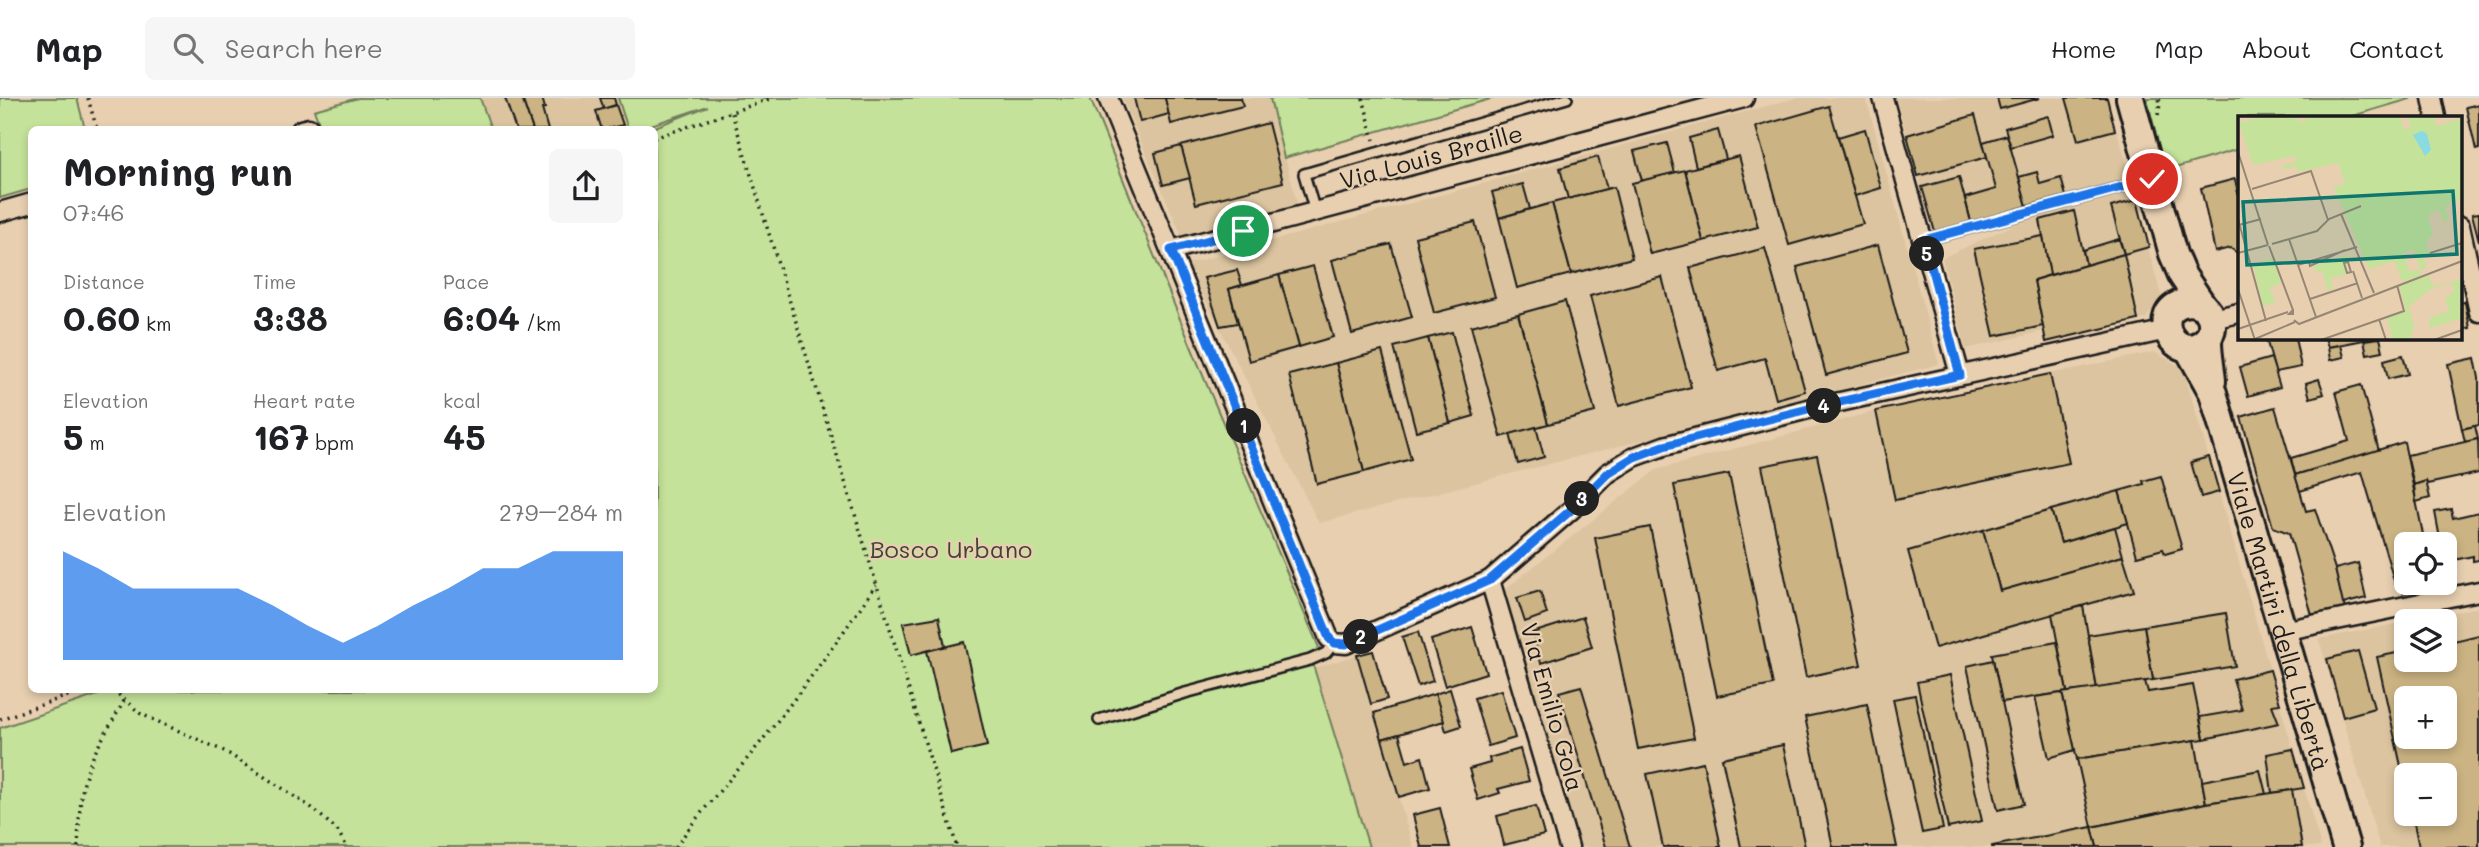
<!DOCTYPE html>
<html lang="en">
<head>
<meta charset="utf-8">
<style>
  :root { --surface:#fff; --page:#f6f6f6; --text:#202124; --muted:#757577; --line:#e0e0e0; --accent:#1a73e8 }
  body { margin:0; font-family:Mali,sans-serif; background:var(--page); color:var(--text); height:100vh; display:flex; flex-direction:column; font-size:26px; white-space:nowrap }
  * { box-sizing:border-box; margin:0 }
  p { font-size:23px; color:var(--muted) }
  .icon { flex:none; width:38px; height:38px; fill:none; stroke:currentColor; stroke-width:2; stroke-linecap:round; stroke-linejoin:round }
  .map { position:relative; flex:1; overflow:hidden }
  .drawer { position:absolute; left:28px; top:28px; width:630px; height:567px; display:flex; flex-direction:column; background:var(--surface); border-radius:10px; box-shadow:0 4px 10px #0003 }
  .drawer>* { flex:none }
  .fabs { position:absolute; left:2394px; top:434px; display:grid; gap:14px }
  .fabs a { display:grid; place-items:center; width:63px; height:63px; border-radius:10px; background:var(--surface); box-shadow:0 4px 10px #0003; font-size:35px }
  .pin { position:absolute; display:grid; place-items:center; width:60px; height:60px; color:#fff; margin:-30px; border:4px solid #fff; border-radius:50%; box-shadow:0 2px 7px #0007 }
  .km { position:absolute; width:35px; height:35px; margin:-18px; border-radius:50%; background:#222; color:#fff; font-size:19px; line-height:35px; text-align:center }
  .round { display:grid; place-items:center; flex:none; width:74px; height:74px; border-radius:10px; background:var(--page) }
  .overview { display:flex; align-items:center; justify-content:space-between; height:119px; padding:0 35px }
  h1 { font-size:38px; font-weight:800; line-height:52px }
  .stats { display:grid; grid-template-columns:repeat(3,1fr); gap:10px; height:119px; padding:7px 35px }
  .stats div { display:grid; align-content:center }
  .stats b { font-size:35px; font-weight:800 }
  .stats small { font-size:19px; font-weight:400 }
  .stats p { font-size:19px }
  .chart { height:196px; padding:14px 35px }
  .chart p { display:flex; justify-content:space-between }
  .chart svg { width:100%; height:126px; margin-top:7px; fill:var(--accent); opacity:.7 }
  header { display:flex; align-items:center; gap:42px; box-sizing:border-box; height:98px; padding:0 35px; background:var(--surface); border-bottom:2px solid var(--line) }
  header strong { font-size:33px }
  nav { display:flex; gap:38px; margin-inline-start:auto; font-size:24px }
  .search { width:490px; height:63px; background:var(--page); display:flex; align-items:center; gap:18px; box-sizing:border-box; padding:0 24px; border-radius:10px; color:var(--muted); font-size:26px }
  .map>svg:first-child { display:block }
  .built { fill:#dbc49f; fill-rule:evenodd }
  .green { fill:#c4e29a; stroke:#707f5b; stroke-width:2 }
  .building { fill:#cbb383; stroke:#1c1c1c; stroke-width:2; fill-rule:evenodd }
  .lines { fill:none; stroke-linecap:round; stroke-linejoin:round }
  .lane-casing { stroke:#1c1c1c; stroke-width:14 }
  .street-casing { stroke:#1c1c1c; stroke-width:23 }
  .secondary-casing { stroke:#1c1c1c; stroke-width:32 }
  .path { stroke:#1c1c1c; stroke-width:3.5; stroke-dasharray:2 5; stroke-linecap:butt }
  .lane { stroke:#e8cfb0; stroke-width:9 }
  .street { stroke:#e8cfb0; stroke-width:18 }
  .secondary { stroke:#e8cfb0; stroke-width:26 }
  .route-casing { stroke:#fff; stroke-width:14 }
  .route { stroke:#1a73e8; stroke-width:9 }
  .labels { text-anchor:middle; dominant-baseline:central; stroke-width:5; stroke-linejoin:round; paint-order:stroke }
  .street-label { font-size:24px; fill:#1c1c1c; stroke:#e8cfb0 }
  .park-label { font-size:24px; fill:#3e4435; stroke:#e8cfb0 }
  .inset-road { fill:none; stroke:#968775; stroke-width:2 }
  .view { fill:#0f766e; fill-opacity:0.15; stroke:#0f766e; stroke-width:3.5 }
  .inset-edge { fill:none; stroke:#1c1c1c; stroke-width:3.5 }
</style>
</head>
<body>
<header>
<strong>Map</strong>
<div class="search"><svg class="icon" aria-label="search" viewBox="0 0 24 24"><circle cx="10" cy="10" r="6"/><path d="M15 15l6 6"/></svg>Search here</div>
<nav><a>Home</a><a>Map</a><a>About</a><a>Contact</a></nav>
</header>
<div class="map">
<svg width="2479" height="749" viewBox="0 0 2479 749">
  <rect width="100%" height="100%" fill="#e8cfb0"/>
  <filter id="ink" filterUnits="userSpaceOnUse"><feTurbulence type="fractalNoise" baseFrequency=".0143" numOctaves="2"/><feDisplacementMap in="SourceGraphic" scale="14" xChannelSelector="R" yChannelSelector="G"/><feConvolveMatrix kernelMatrix="1 2 1 2 8 2 1 2 1" color-interpolation-filters="sRGB"/></filter>
  <g filter="url(#ink)">
    <g class="built">
      <path d="M 480,0 L 618,0 L 628,31 L 491,31 Z"/>
      <path d="M 1122,0 L 1270,0 L 1298,109 L 1182,138 Z"/>
      <path d="M 1796,0 L 1866,0 L 1939,266 L 1319,425 L 1187,166 Z"/>
      <path d="M 1896,0 L 2107,0 L 2131,80 L 1935,134 Z"/>
      <path d="M 2132,91 L 2162,201 L 2145,221 L 2046,244 L 2044,233 L 1966,251 L 1942,160 L 2024,122 Z"/>
      <path d="M 2154,254 L 2183,270 L 2321,749 L 1580,749 L 1504,492 L 1656,372 L 1876,313 Z"/>
      <path d="M 2479,509 L 2479,749 L 2380,749 L 2319,541 L 2406,524 L 2406,562 L 2445,562 L 2445,523 L 2408,523 ZM 2406,600 L 2445,600 L 2445,639 L 2406,639 ZM 2406,677 L 2445,677 L 2445,716 L 2406,716 Z"/>
      <path d="M 1357,557 L 1413,749 L 1369,749 L 1315,570 Z"/>
    </g>
    <g class="green">
      <path d="M 0,0 L 77,0 L 85,31 L 32,32 L 31,91 L 0,100 Z"/>
      <path d="M 358,0 L 480,0 L 491,31 L 321,31 L 314,12 Z"/>
      <path d="M 618,0 L 1090,0 L 1204,280 L 1320,552 L 1310,557 L 1369,749 L 0,749 L 0,630 L 112,592 L 654,592 L 654,32 L 650,31 L 708,8 L 639,31 L 628,31 Z"/>
      <path d="M 1270,0 L 1494,0 L 1284,60 Z"/>
      <path d="M 2147,0 L 2410,0 L 2410,1 L 2349,19 L 2239,19 L 2239,51 L 2165,73 Z"/>
    </g>
    <g class="building">
      <path d="M 505,0 L 522,0 L 533,32 L 516,32 Z"/>
      <path d="M 522,0 L 542,0 L 545,10 L 542,11 L 548,32 L 533,32 Z"/>
      <path d="M 600,0 L 614,0 L 616,7 L 604,11 Z"/>
      <path d="M 1134,0 L 1165,0 L 1169,16 L 1140,24 Z"/>
      <path d="M 1165,0 L 1241,0 L 1243,8 L 1171,26 Z"/>
      <path d="M 1997,0 L 2040,0 L 2000,11 Z"/>
      <path d="M 2066,0 L 2107,0 L 2115,32 L 2078,42 Z"/>
      <path d="M 2479,6 L 2479,51 L 2476,52 L 2466,9 Z"/>
      <path d="M 616,7 L 623,27 L 602,32 L 596,13 Z"/>
      <path d="M 1829,8 L 1863,126 L 1789,147 L 1756,29 Z"/>
      <path d="M 1975,17 L 1987,59 L 1918,78 L 1907,37 Z"/>
      <path d="M 2048,18 L 2053,37 L 2011,49 L 2005,30 Z"/>
      <path d="M 1268,25 L 1283,84 L 1196,106 L 1181,48 Z"/>
      <path d="M 1865,31 L 1881,90 L 1855,98 L 1838,39 Z"/>
      <path d="M 1718,32 L 1726,61 L 1696,69 L 1689,40 Z"/>
      <path d="M 2007,37 L 2027,108 L 1971,124 L 1965,100 L 1996,91 L 1983,44 Z"/>
      <path d="M 1667,45 L 1675,75 L 1642,83 L 1634,53 Z"/>
      <path d="M 1181,48 L 1190,80 L 1163,87 L 1155,55 Z"/>
      <path d="M 1739,58 L 1758,129 L 1703,143 L 1685,72 Z"/>
      <path d="M 1598,59 L 1607,91 L 1568,101 L 1560,70 Z"/>
      <path d="M 1685,72 L 1703,143 L 1650,156 L 1632,85 Z"/>
      <path d="M 2037,74 L 2040,86 L 2061,80 L 2066,98 L 2027,108 L 2019,79 Z"/>
      <path d="M 1959,79 L 1971,124 L 1935,134 L 1922,89 Z"/>
      <path d="M 2235,81 L 2239,100 L 2239,156 L 2230,150 L 2215,154 L 2201,90 Z"/>
      <path d="M 1523,86 L 1530,111 L 1499,120 L 1492,94 Z"/>
      <path d="M 1614,89 L 1632,160 L 1571,176 L 1552,105 Z"/>
      <path d="M 2137,102 L 2149,149 L 2124,156 L 2111,109 Z"/>
      <path d="M 1552,105 L 1571,176 L 1517,190 L 1499,120 Z"/>
      <path d="M 2074,113 L 2086,167 L 2050,177 L 2040,122 Z"/>
      <path d="M 2479,115 L 2479,143 L 2472,116 Z"/>
      <path d="M 1475,124 L 1495,199 L 1434,215 L 1415,139 Z"/>
      <path d="M 2043,138 L 2050,177 L 2034,182 L 2043,228 L 1994,238 L 1974,151 Z"/>
      <path d="M 2119,141 L 2124,156 L 2086,167 L 2083,152 Z"/>
      <path d="M 1391,146 L 1412,219 L 1352,236 L 1332,162 Z"/>
      <path d="M 1878,147 L 1907,255 L 1826,277 L 1797,169 Z"/>
      <path d="M 1765,150 L 1805,293 L 1776,301 L 1765,260 L 1718,273 L 1690,170 Z"/>
      <path d="M 2124,156 L 2138,222 L 2046,244 L 2034,182 Z"/>
      <path d="M 1313,168 L 1333,239 L 1299,249 L 1279,177 Z"/>
      <path d="M 1237,172 L 1242,187 L 1229,191 L 1238,225 L 1220,228 L 1204,180 Z"/>
      <path d="M 1279,177 L 1299,249 L 1249,263 L 1229,191 Z"/>
      <path d="M 1662,179 L 1691,289 L 1619,308 L 1590,198 Z"/>
      <path d="M 1565,203 L 1595,314 L 1548,326 L 1518,216 Z"/>
      <path d="M 2465,204 L 2470,230 L 2460,232 L 2460,205 Z"/>
      <path d="M 1518,216 L 1548,326 L 1501,339 L 1471,228 Z"/>
      <path d="M 1452,234 L 1474,318 L 1450,325 L 1428,240 Z"/>
      <path d="M 1428,240 L 1450,325 L 1416,333 L 1394,249 Z"/>
      <path d="M 2266,240 L 2295,240 L 2301,269 L 2275,274 Z"/>
      <path d="M 2325,240 L 2374,240 L 2328,249 Z"/>
      <path d="M 2380,240 L 2383,253 L 2367,256 L 2364,242 Z"/>
      <path d="M 2341,247 L 2344,259 L 2330,262 L 2328,249 Z"/>
      <path d="M 1382,253 L 1411,361 L 1364,374 L 1336,265 Z"/>
      <path d="M 2403,257 L 2408,276 L 2388,281 L 2384,262 Z"/>
      <path d="M 2271,260 L 2280,289 L 2248,298 L 2240,269 Z"/>
      <path d="M 2475,260 L 2479,280 L 2479,327 L 2462,331 L 2448,266 Z"/>
      <path d="M 1336,265 L 1364,374 L 1317,386 L 1289,277 Z"/>
      <path d="M 2050,276 L 2069,365 L 1895,402 L 1876,313 Z"/>
      <path d="M 2319,281 L 2324,296 L 2310,300 L 2306,285 Z"/>
      <path d="M 2361,287 L 2379,353 L 2295,377 L 2291,360 L 2349,343 L 2336,294 Z"/>
      <path d="M 2275,309 L 2306,413 L 2315,411 L 2335,471 L 2345,511 L 2312,517 L 2289,435 L 2273,429 L 2241,319 Z"/>
      <path d="M 2475,328 L 2478,341 L 2465,344 L 2462,331 Z"/>
      <path d="M 1536,329 L 1544,359 L 1518,366 L 1510,336 Z"/>
      <path d="M 2478,341 L 2479,375 L 2427,386 L 2426,383 L 2414,387 L 2407,357 Z"/>
      <path d="M 2404,344 L 2425,446 L 2406,446 L 2406,485 L 2433,485 L 2433,488 L 2403,495 L 2400,484 L 2395,486 L 2362,374 L 2300,393 L 2295,377 Z"/>
      <path d="M 1817,357 L 1861,567 L 1806,579 L 1762,368 Z"/>
      <path d="M 2209,359 L 2219,394 L 2201,399 L 2191,364 Z"/>
      <path d="M 1729,376 L 1773,587 L 1717,598 L 1674,387 Z"/>
      <path d="M 2161,378 L 2182,451 L 2165,456 L 2163,451 L 2137,458 L 2119,393 L 2144,386 L 2143,383 Z"/>
      <path d="M 2426,383 L 2430,400 L 2416,404 L 2414,387 Z"/>
      <path d="M 2119,393 L 2128,425 L 2061,445 L 2051,412 Z"/>
      <path d="M 2451,411 L 2453,420 L 2479,414 L 2479,462 L 2473,463 L 2473,458 L 2449,463 L 2448,458 L 2445,459 L 2445,446 L 2441,446 L 2435,414 Z"/>
      <path d="M 2051,412 L 2061,445 L 2115,429 L 2123,458 L 2000,493 L 1983,432 Z"/>
      <path d="M 1650,429 L 1694,640 L 1638,651 L 1595,440 Z"/>
      <path d="M 1983,432 L 2000,493 L 2123,458 L 2134,493 L 1935,550 L 1908,453 Z"/>
      <path d="M 2358,465 L 2366,500 L 2343,506 L 2335,471 Z"/>
      <path d="M 1540,493 L 1547,516 L 1525,524 L 1517,500 Z"/>
      <path d="M 2083,508 L 2097,591 L 2067,594 L 2052,516 Z"/>
      <path d="M 2226,515 L 2235,568 L 2153,582 L 2144,528 Z"/>
      <path d="M 939,519 L 945,548 L 911,557 L 903,525 Z"/>
      <path d="M 1583,519 L 1592,549 L 1541,565 L 1532,535 Z"/>
      <path d="M 2144,528 L 2153,582 L 2097,591 L 2088,537 Z"/>
      <path d="M 1472,529 L 1486,575 L 1445,588 L 1431,542 Z"/>
      <path d="M 1418,534 L 1433,583 L 1418,588 L 1402,539 Z"/>
      <path d="M 2479,537 L 2479,749 L 2419,749 L 2412,716 L 2445,716 L 2445,677 L 2406,677 L 2406,691 L 2377,559 L 2406,553 L 2406,562 L 2445,562 L 2445,545 ZM 2406,600 L 2445,600 L 2445,639 L 2406,639 Z"/>
      <path d="M 964,544 L 987,648 L 951,656 L 927,553 Z"/>
      <path d="M 2057,544 L 2067,594 L 2002,604 L 1992,556 Z"/>
      <path d="M 1373,553 L 1387,601 L 1371,606 L 1357,557 Z"/>
      <path d="M 2358,553 L 2374,610 L 2343,619 L 2327,561 Z"/>
      <path d="M 1993,562 L 2024,706 L 1998,712 L 1967,568 Z"/>
      <path d="M 2270,572 L 2280,606 L 2272,607 L 2279,625 L 2204,641 L 2200,619 L 2242,612 L 2233,581 Z"/>
      <path d="M 1950,577 L 1982,723 L 1948,730 L 1917,584 Z"/>
      <path d="M 2145,583 L 2148,594 L 2193,587 L 2204,641 L 2077,661 L 2062,595 Z"/>
      <path d="M 1581,588 L 1630,749 L 1606,749 L 1559,594 Z"/>
      <path d="M 1450,591 L 1461,628 L 1446,633 L 1435,596 Z"/>
      <path d="M 1501,592 L 1515,640 L 1488,648 L 1474,600 Z"/>
      <path d="M 2062,595 L 2075,652 L 2049,660 L 2035,599 Z"/>
      <path d="M 1435,596 L 1444,623 L 1382,641 L 1374,615 Z"/>
      <path d="M 1915,597 L 1943,731 L 1922,735 L 1893,601 Z"/>
      <path d="M 1867,606 L 1897,749 L 1833,749 L 1805,619 Z"/>
      <path d="M 1399,636 L 1407,664 L 1422,659 L 1430,690 L 1399,699 L 1382,641 Z"/>
      <path d="M 2195,642 L 2206,705 L 2092,729 L 2077,661 Z"/>
      <path d="M 1783,647 L 1805,749 L 1741,749 L 1722,660 Z"/>
      <path d="M 1520,651 L 1529,683 L 1498,691 L 1500,695 L 1478,702 L 1469,671 L 1490,665 L 1489,660 Z"/>
      <path d="M 2293,651 L 2304,690 L 2272,695 L 2267,656 Z"/>
      <path d="M 1703,664 L 1721,749 L 1663,749 L 1647,676 Z"/>
      <path d="M 2260,672 L 2266,696 L 2206,705 L 2202,683 Z"/>
      <path d="M 2292,692 L 2302,749 L 2097,749 L 2092,729 L 2206,705 Z"/>
      <path d="M 1536,708 L 1544,737 L 1504,747 L 1497,718 Z"/>
      <path d="M 1440,710 L 1450,749 L 1421,749 L 1413,717 Z"/>
      <path d="M 2092,729 L 2097,749 L 1992,749 L 1992,748 Z"/>
    </g>
    <g class="lines">
      <defs>
        <g id="lane">
          <path d="M 1315,114 L 1304,76 L 1567,0"/>
          <path d="M 1924,142 L 2148,82"/>
          <path d="M 1099,622 L 1185,595 L 1310,562 L 1326,555 L 1334,545"/>
        </g>
        <g id="street">
          <path d="M 1108,0 L 1329,540 L 1334,545 L 1346,546 L 1490,482 L 1571,412 L 1608,375 L 1634,359 L 1664,348 L 1808,311 L 2167,232"/>
          <path d="M 1883,0 L 1960,277"/>
          <path d="M 2432,0 L 2436,19"/>
          <path d="M 301,32 L 309,30"/>
          <path d="M 0,114 L 32,105"/>
          <path d="M 2460,128 L 2479,214"/>
          <path d="M 1171,152 L 1744,0"/>
          <path d="M 2212,221 L 2239,215"/>
          <path d="M 1490,482 L 1569,749"/>
          <path d="M 2283,533 L 2479,493"/>
        </g>
        <g id="secondary">
          <path d="M 2130,0 L 2173,156 L 2182,177 L 2203,208"/>
          <path d="M 2208,240 C 2180,270 2149,222 2178,207 C 2194,199 2214,210 2212,229 C 2212,235 2208,238 2208,244 C 2208,257 2211,270 2212,283"/>
          <path id="s1" d="M 2188,250 L 2213,295 L 2346,749"/>
        </g>
      </defs>
      <use href="#lane" class="lane-casing"/>
      <use href="#street" class="street-casing"/>
      <use href="#secondary" class="secondary-casing"/>
      <g class="path">
        <path d="M 88,0 L 97,32"/>
        <path d="M 1363,0 L 1374,42"/>
        <path d="M 732,15 L 957,749"/>
        <path d="M 2158,17 L 2160,6 L 2159,0"/>
        <path d="M 654,40 L 773,0"/>
        <path d="M 113,592 L 141,616 L 226,654 L 285,692 L 312,710 L 337,732 L 347,749"/>
        <path d="M 0,621 L 85,592"/>
        <path d="M 78,749 C 79,725 79,701 86,677 C 94,651 111,627 124,603"/>
        <path d="M 676,749 C 697,717 723,690 747,661 C 793,605 835,547 876,487"/>
      </g>
      <use href="#lane" class="lane"/>
      <use href="#street" class="street"/>
      <use href="#secondary" class="secondary"/>
    </g>
  </g>
  <g class="lines" filter="url(#ink)">
    <defs>
      <path id="route" d="M 1243,133 L 1171,152 L 1329,540 L 1334,545 L 1346,546 L 1490,482 L 1571,412 L 1608,375 L 1634,359 L 1664,348 L 1808,311 L 1960,277 L 1924,142 L 2152,81"/>
    </defs>
    <use href="#route" class="route-casing"/>
    <use href="#route" class="route"/>
  </g>
  <g class="labels">
    <g class="street-label">
      <text transform="translate(1431 58) rotate(-15)">Via Louis Braille</text>
      <text stroke="none"><textPath href="#s1" startOffset="289">Viale Martiri della Libertà</textPath></text>
      <text transform="translate(1553 609) rotate(74)">Via Emilio Gola</text>
    </g>
    <g class="park-label">
      <text x="951" y="450">Bosco Urbano</text>
    </g>
  </g>
  <g transform="translate(2238 18)">
    <rect width="224" height="224" fill="#e8cfb0"/>
    <path d="M 27,0 L 59,0 L 62,7 L 73,0 L 161,0 L 167,14 L 173,11 L 169,0 L 195,0 L 199,10 L 224,2 L 224,82 L 189,96 L 212,88 L 207,93 L 211,103 L 205,105 L 201,94 L 190,99 L 195,118 L 188,126 L 192,139 L 185,141 L 189,152 L 183,154 L 175,133 L 165,138 L 172,156 L 181,153 L 183,159 L 165,166 L 156,145 L 131,153 L 96,72 L 107,67 L 100,47 L 60,56 L 58,50 L 45,53 L 44,50 L 59,45 L 57,40 L 15,49 L 1,7 ZM 110,139 L 108,158 L 92,163 L 95,173 L 90,174 L 84,155 L 78,156 L 76,150 ZM 35,142 L 43,167 L 31,172 L 38,186 L 25,190 L 15,149 ZM 190,159 L 196,171 L 224,163 L 224,202 L 191,212 L 192,202 L 211,195 L 207,183 L 216,174 L 213,167 L 191,174 L 171,190 L 176,211 L 172,224 L 155,224 L 149,202 L 168,193 L 161,170 Z" fill="#c4e29a"/>
    <path d="M 184,15 L 189,18 L 193,34 L 187,40 L 175,19 Z" fill="#89dae1"/>
    <path class="inset-road" d="M 0,36 L 30,129M 14,73 L 73,55 L 90,104M 103,98 L 136,177M 0,103 L 28,205M 1,109 L 23,103M 51,123 L 78,201M 34,128 L 79,115 L 91,103 L 123,90M 31,130 L 55,194 L 51,198 L 55,198 L 55,194M 0,137 L 30,129M 192,137 L 224,127M 71,146 L 72,150 L 107,134M 110,146 L 113,156 L 109,157 L 106,147 ZM 60,149 L 119,131M 115,155 L 124,182M 0,173 L 17,224M 72,183 L 120,167M 141,203 L 148,224M 56,204 L 61,208 L 224,145M 0,213 L 50,196M 17,223 L 57,206M 83,224 L 166,195 L 159,169M 196,224 L 224,214"/>
    <path class="view" d="M 215,75 L 219,138 L 9,149 L 5,86 Z"/>
    <rect width="224" height="224" class="inset-edge"/>
  </g>
</svg>
<div class="fabs">
<a><svg class="icon" aria-label="locate" viewBox="0 0 24 24"><circle cx="12" cy="12" r="6"/><path d="M12 2v4M12 18v4M2 12h4M18 12h4"/></svg></a>
<a><svg class="icon" aria-label="layers" viewBox="0 0 24 24"><path d="M12 4l9 5-9 5-9-5zM3 14l9 5 9-5"/></svg></a>
<a>+</a>
<a>−</a>
</div>
<div class="pin" style="left:1243px;top:133px;background:#1e9e55"><svg class="icon" aria-label="arrive" viewBox="0 0 24 24"><path d="M6 21V4h12l-3 4 3 4H6"/></svg></div>
<div class="pin" style="left:2152px;top:81px;background:#d93025"><svg class="icon" aria-label="check" viewBox="0 0 24 24"><path d="M5 12l5 5 9-10"/></svg></div>
<b class="km" style="left:1244px;top:328px">1</b>
<b class="km" style="left:1361px;top:539px">2</b>
<b class="km" style="left:1582px;top:401px">3</b>
<b class="km" style="left:1824px;top:308px">4</b>
<b class="km" style="left:1927px;top:156px">5</b>
<section class="drawer">
<div class="overview"><div><h1>Morning run</h1><p>07:46</p></div><a class="round"><svg class="icon" aria-label="share" viewBox="0 0 24 24"><path d="M12 15V3M7 8l5-5 5 5M5 13v7h14v-7"/></svg></a></div>
<div class="stats">
<div><p>Distance</p><b>0.60<small> km</small></b></div>
<div><p>Time</p><b>3:38</b></div>
<div><p>Pace</p><b>6:04<small> /km</small></b></div>
</div>
<div class="stats">
<div><p>Elevation</p><b>5<small> m</small></b></div>
<div><p>Heart rate</p><b>167<small> bpm</small></b></div>
<div><p>kcal</p><b>45</b></div>
</div>
<div class="chart"><p><span>Elevation</span>279–284 m</p>
<svg viewBox="0 0 160 44" preserveAspectRatio="none"><path d="M0 44V6L10 12L20 19L30 19L40 19L50 19L60 25L70 32L80 38L90 32L100 25L110 19L120 12L130 12L140 6L150 6L160 6V44z"/></svg>
</div>
</section>
</div>
</body>
</html>
